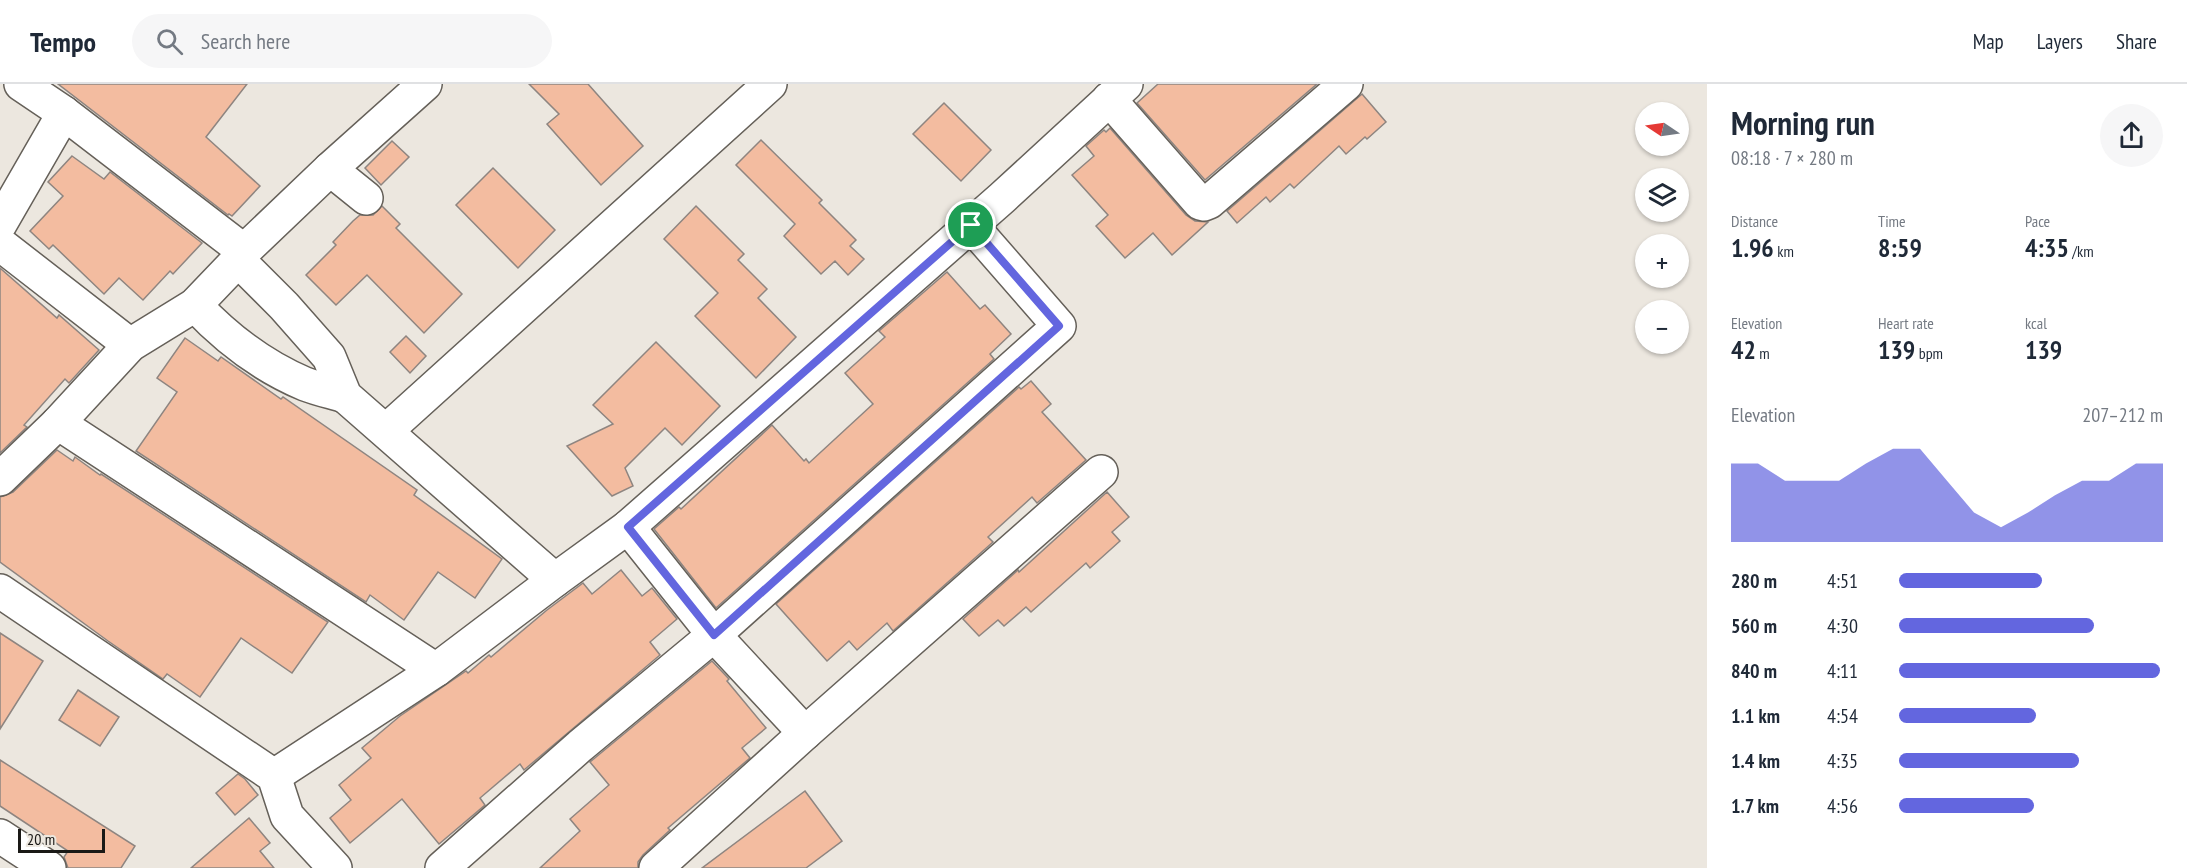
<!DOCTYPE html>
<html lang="en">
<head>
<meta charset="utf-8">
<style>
  :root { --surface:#fff; --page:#f6f6f7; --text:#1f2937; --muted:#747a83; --line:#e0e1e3; --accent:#6366df }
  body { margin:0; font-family:"PT Sans Narrow",sans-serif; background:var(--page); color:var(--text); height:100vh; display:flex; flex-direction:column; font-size:22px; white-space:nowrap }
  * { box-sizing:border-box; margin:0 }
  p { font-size:20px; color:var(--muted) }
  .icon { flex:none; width:33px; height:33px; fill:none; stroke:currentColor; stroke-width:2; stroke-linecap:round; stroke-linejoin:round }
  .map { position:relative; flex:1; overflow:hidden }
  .sheet { display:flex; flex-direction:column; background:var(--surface); width:480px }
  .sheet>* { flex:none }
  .needle { width:39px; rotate:283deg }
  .tools { position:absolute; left:1635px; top:18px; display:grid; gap:12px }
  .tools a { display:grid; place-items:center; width:54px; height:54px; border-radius:50%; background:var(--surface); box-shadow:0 2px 4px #0004; font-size:30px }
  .scale { position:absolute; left:18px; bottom:15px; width:87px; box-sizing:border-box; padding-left:6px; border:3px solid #1a1916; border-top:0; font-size:16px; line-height:21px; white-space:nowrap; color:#1a1916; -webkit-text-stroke:4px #ece7df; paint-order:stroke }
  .pin { position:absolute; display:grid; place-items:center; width:51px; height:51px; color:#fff; margin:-26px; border:3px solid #fff; border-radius:50%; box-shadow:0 2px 6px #0007 }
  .round { display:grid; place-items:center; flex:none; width:63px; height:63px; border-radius:32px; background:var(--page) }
  .overview { display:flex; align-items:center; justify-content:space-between; height:102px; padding:0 24px }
  h1 { font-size:33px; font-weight:600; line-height:45px }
  .metrics { display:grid; grid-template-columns:repeat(3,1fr); gap:9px; height:102px; padding:6px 24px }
  .metrics div { display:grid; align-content:center }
  .metrics b { font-size:26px; font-weight:600 }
  .metrics small { font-size:16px; font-weight:400 }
  .metrics p { font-size:16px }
  .chart { height:168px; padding:12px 24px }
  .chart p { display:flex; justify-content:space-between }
  .chart svg { width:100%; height:108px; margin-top:6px; fill:var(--accent); opacity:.7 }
  ul { padding:0 24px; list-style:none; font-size:20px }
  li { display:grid; grid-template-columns:96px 72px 1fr; align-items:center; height:45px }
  li i { height:15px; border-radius:8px; background:var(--accent) }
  header { display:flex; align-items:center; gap:36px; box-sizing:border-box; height:84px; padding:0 30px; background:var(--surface); border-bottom:2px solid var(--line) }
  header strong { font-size:28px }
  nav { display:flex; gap:33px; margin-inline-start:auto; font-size:21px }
  .search { width:420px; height:54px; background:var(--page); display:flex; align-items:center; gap:15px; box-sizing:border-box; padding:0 21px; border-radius:33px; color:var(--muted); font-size:22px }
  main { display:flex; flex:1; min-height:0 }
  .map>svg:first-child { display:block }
  .building { fill:#f3bca0; stroke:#8e8580; stroke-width:1.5 }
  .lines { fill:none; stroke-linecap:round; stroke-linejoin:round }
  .minor-casing { stroke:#656059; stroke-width:36 }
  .minor { stroke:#fff; stroke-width:33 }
  .route-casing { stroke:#fff; stroke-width:12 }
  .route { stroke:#6366df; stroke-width:8 }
</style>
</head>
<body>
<header>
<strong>Tempo</strong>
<div class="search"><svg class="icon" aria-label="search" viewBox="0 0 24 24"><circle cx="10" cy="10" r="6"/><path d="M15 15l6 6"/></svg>Search here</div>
<nav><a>Map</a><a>Layers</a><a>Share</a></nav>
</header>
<main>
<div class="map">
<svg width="1707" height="784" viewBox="0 0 1707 784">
  <rect width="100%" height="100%" fill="#ece7df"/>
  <g class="building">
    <path d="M 58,0 L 247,0 L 206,53 L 260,102 L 232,132 L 229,130 L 228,131 Z"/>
    <path d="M 529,0 L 588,0 L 643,62 L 601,101 L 547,40 L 559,30 Z"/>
    <path d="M 1158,0 L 1317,0 L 1205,96 L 1137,19 Z"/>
    <path d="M 1362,10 L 1386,38 L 1367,55 L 1365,53 L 1346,70 L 1339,62 L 1294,104 L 1290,100 L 1270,118 L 1266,113 L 1237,139 L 1227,127 Z"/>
    <path d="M 944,19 L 991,66 L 961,97 L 913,50 Z"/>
    <path d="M 1110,44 L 1186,131 L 1195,137 L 1208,138 L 1172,171 L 1153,149 L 1125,174 L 1096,142 L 1108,131 L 1072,91 L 1094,72 L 1086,62 L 1104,46 L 1106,48 Z"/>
    <path d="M 761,56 L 822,116 L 819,119 L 856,156 L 850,162 L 864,175 L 848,191 L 835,177 L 821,190 L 784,152 L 795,140 L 736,81 Z"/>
    <path d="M 392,57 L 409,73 L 381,101 L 365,84 Z"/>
    <path d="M 72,72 L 104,95 L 110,88 L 202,159 L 173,190 L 170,187 L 143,216 L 119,194 L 104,210 L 53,161 L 49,165 L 30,147 L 63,112 L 48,98 Z"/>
    <path d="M 493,84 L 555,146 L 518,184 L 456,121 Z"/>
    <path d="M 382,122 L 400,140 L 396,144 L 462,210 L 424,249 L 367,191 L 336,221 L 306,191 L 336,161 L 333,158 L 353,137 L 360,131 L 373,131 Z"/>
    <path d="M 696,122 L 744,170 L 738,176 L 767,205 L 758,214 L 796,253 L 756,294 L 695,232 L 718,209 L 664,155 Z"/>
    <path d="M 0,184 L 57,234 L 59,231 L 99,266 L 69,299 L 65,295 L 24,341 L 27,343 L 0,369 Z"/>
    <path d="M 947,188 L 980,225 L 985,221 L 1011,250 L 990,270 L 994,275 L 716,524 L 654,445 L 679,423 L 681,425 L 772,341 L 804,377 L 806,375 L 809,379 L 873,320 L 845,289 L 885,253 L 879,247 Z"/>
    <path d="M 406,252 L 426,272 L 410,289 L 390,268 Z"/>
    <path d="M 185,254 L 218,277 L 221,273 L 281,315 L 283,313 L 417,406 L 414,411 L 502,475 L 475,514 L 438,488 L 404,536 L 370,511 L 366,518 L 136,367 L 177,308 L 157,294 Z"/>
    <path d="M 656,258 L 720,322 L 682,361 L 665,344 L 625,384 L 633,402 L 612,412 L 567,362 L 613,340 L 593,321 Z"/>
    <path d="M 1031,297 L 1051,320 L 1042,328 L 1086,376 L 1037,419 L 1032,413 L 988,453 L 993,458 L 893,547 L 887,539 L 857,566 L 849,557 L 827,577 L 776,520 L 1019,303 L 1021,305 Z"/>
    <path d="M 57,366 L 73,377 L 75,373 L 100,391 L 101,390 L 328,538 L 292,589 L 241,554 L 200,613 L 167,590 L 163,595 L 108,557 L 0,478 L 0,413 L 13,408 Z"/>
    <path d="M 1107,408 L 1129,433 L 1112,448 L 1120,457 L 1090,484 L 1086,479 L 1031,528 L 1026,523 L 1004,542 L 998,536 L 979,552 L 963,535 L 1018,486 L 1019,488 Z"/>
    <path d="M 621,486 L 642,512 L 652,504 L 677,535 L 650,558 L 660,571 L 524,686 L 520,680 L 480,714 L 485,721 L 439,760 L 402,715 L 350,759 L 330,734 L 351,716 L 339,701 L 371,674 L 362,664 L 400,632 L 466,587 L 468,589 L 489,571 L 491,573 L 547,526 L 583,499 L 592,510 Z"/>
    <path d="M 0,549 L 43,577 L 0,645 Z"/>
    <path d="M 712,577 L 729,595 L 727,597 L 766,644 L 742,664 L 750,674 L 668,744 L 670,746 L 643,771 L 638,778 L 638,784 L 540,784 L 580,747 L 570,735 L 609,701 L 590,678 Z"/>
    <path d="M 78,606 L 119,633 L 100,662 L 59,636 Z"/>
    <path d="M 0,676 L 135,762 L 121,784 L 68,784 L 64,773 L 68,767 L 0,722 Z"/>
    <path d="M 238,690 L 245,695 L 258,711 L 235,731 L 216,709 Z"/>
    <path d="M 805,707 L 842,757 L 806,784 L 702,784 Z"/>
    <path d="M 249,734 L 270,759 L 260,767 L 274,784 L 191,784 Z"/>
  </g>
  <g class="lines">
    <defs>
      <g id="minor">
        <path d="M 1109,15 L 1200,119 L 1204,120 L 1209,118 L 1346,0"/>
        <path d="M 330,85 L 425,0"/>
        <path d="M 0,140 L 64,29"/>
        <path d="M 0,160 L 130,261"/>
        <path d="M 244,167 L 330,85 L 366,114"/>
        <path d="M 238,176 L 284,222 L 329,273 L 345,312 L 555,496"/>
        <path d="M 195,221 C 226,254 262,282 305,300 C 318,305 332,308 345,312"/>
        <path d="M 58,339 L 436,586"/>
        <path d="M 386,347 L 770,0"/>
        <path d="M 0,395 L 58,339 L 130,261 L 195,221 L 238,176 L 244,167 L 64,29 L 21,0"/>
        <path d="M 628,443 L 714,551 L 805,649"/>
        <path d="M 0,507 L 274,692 L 287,732 L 335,784"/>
        <path d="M 274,692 L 436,586 L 555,496 L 628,443 L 1002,114 L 1126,0"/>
        <path d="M 0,752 L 49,784"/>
        <path d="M 442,784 L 580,662 L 714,551 L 1059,242 L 971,141"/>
        <path d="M 656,784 L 805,649 L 1101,388"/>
      </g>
    </defs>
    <use href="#minor" class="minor-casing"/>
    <use href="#minor" class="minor"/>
  </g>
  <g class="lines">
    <defs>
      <path id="route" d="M 971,141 L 1059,242 L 714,551 L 628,443 Z"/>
    </defs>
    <use href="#route" class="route-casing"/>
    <use href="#route" class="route"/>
  </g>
</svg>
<div class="tools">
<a><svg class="needle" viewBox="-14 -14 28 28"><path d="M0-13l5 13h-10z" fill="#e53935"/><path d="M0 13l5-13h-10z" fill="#747a83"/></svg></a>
<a><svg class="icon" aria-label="layers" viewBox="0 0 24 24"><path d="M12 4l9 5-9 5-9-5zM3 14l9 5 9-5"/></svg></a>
<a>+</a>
<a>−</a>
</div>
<div class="scale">20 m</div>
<div class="pin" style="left:971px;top:141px;background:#1e9e55"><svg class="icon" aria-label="arrive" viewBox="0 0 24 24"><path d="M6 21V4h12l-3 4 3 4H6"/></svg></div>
</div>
<section class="sheet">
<div class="overview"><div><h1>Morning run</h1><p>08:18 · 7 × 280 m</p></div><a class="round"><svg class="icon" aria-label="share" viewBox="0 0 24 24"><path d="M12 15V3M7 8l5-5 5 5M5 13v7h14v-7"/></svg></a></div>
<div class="metrics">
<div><p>Distance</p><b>1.96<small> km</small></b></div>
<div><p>Time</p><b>8:59</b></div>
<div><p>Pace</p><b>4:35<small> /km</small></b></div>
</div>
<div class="metrics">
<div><p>Elevation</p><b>42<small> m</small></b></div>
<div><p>Heart rate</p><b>139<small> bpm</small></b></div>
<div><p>kcal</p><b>139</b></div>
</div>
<div class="chart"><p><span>Elevation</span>207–212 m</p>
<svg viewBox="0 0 160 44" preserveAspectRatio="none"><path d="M0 44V12L10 12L20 19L30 19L40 19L50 12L60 6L70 6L80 19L90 32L100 38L110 32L120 25L130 19L140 19L150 12L160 12V44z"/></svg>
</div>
<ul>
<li><b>280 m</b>4:51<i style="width:54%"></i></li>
<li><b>560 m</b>4:30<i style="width:74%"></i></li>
<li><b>840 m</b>4:11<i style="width:99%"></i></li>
<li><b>1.1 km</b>4:54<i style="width:52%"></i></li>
<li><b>1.4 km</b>4:35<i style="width:68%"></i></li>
<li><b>1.7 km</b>4:56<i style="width:51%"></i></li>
</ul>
</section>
</main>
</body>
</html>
